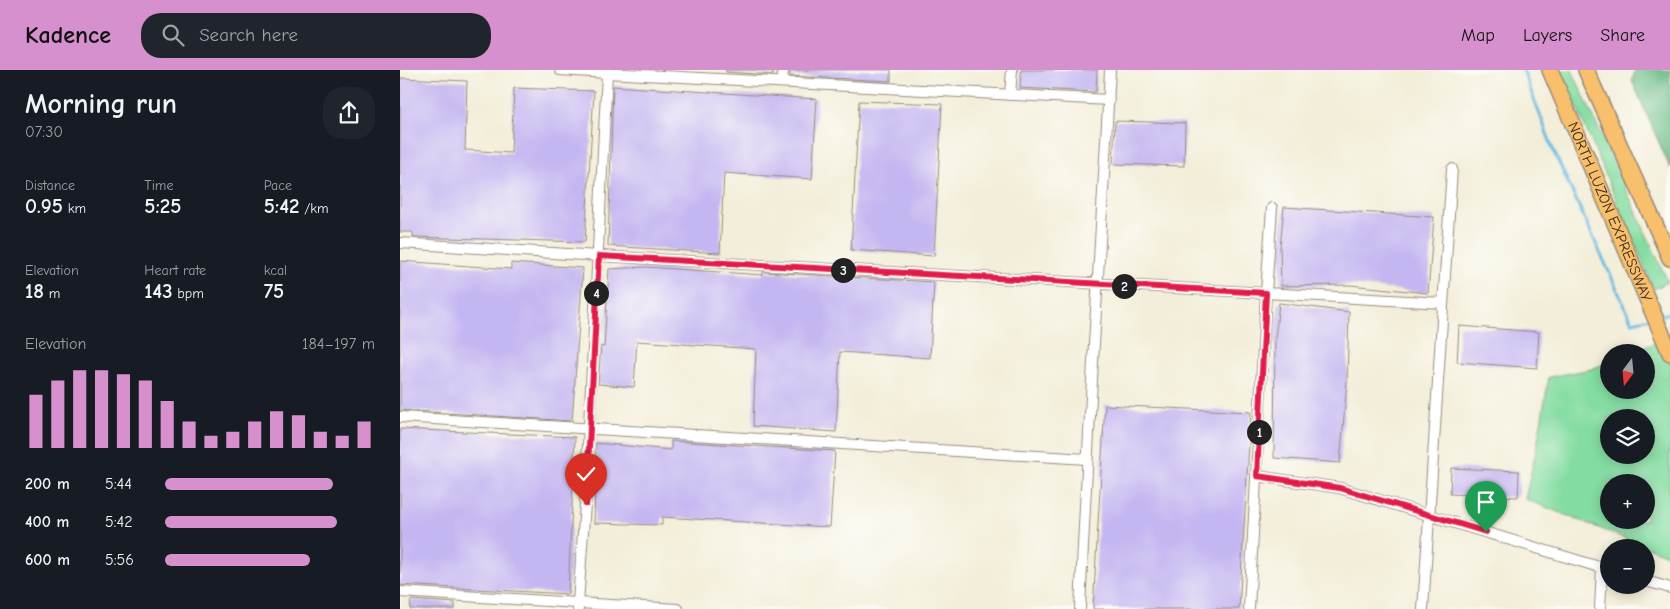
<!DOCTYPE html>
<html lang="en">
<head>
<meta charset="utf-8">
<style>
  :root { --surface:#171b24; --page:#20242c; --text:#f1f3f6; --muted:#9ea1a6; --accent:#d690ce }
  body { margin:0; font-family:"Comic Neue",sans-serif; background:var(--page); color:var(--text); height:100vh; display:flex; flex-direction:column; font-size:19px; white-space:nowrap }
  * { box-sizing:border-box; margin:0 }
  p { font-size:16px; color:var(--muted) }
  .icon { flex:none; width:28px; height:28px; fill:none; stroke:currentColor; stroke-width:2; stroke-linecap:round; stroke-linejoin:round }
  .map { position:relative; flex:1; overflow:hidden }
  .side { display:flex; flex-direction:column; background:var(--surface); width:400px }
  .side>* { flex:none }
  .needle { width:32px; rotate:196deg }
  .controls { position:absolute; left:1200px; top:274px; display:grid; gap:10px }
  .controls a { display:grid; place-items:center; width:55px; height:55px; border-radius:50%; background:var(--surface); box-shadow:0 2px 12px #0003; font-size:25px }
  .pin { position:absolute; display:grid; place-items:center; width:42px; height:42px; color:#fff; margin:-51px -21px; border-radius:50% 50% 50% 0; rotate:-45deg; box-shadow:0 0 5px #0007 }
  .pin .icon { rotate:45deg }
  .km { position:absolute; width:25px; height:25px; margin:-12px; border-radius:50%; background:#222; color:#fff; font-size:14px; line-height:25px; text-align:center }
  .round { display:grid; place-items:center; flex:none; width:52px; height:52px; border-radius:20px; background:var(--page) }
  .overview { display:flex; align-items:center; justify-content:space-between; height:85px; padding:0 25px }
  h1 { font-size:28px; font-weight:800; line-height:38px }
  .figures { display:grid; grid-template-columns:repeat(3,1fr); gap:8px; height:85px; padding:5px 25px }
  .figures div { display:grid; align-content:center }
  .figures b { font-size:21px; font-weight:800 }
  .figures small { font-size:14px; font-weight:400 }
  .figures p { font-size:14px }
  .chart { height:140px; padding:10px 25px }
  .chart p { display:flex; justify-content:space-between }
  .chart svg { width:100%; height:90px; margin-top:5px; stroke:var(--accent); stroke-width:6 }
  ul { padding:0 25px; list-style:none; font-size:16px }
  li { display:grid; grid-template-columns:80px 60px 1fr; align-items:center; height:38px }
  li i { height:12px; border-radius:6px; background:var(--accent) }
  header { display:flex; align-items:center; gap:30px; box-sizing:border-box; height:70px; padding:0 25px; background:var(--accent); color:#111 }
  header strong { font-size:24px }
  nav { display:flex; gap:28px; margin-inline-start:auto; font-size:18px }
  .search { width:350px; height:45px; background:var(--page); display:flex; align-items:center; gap:12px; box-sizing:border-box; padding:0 18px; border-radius:20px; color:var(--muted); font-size:19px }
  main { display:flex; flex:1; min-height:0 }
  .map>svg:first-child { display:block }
  .green { fill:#83dca1; stroke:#5f8360; fill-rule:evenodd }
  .forest { fill:#6abc87; stroke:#527352 }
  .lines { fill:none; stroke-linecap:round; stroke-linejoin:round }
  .stream { stroke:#63bae0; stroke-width:3 }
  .building { fill:#c4b6f1 }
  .minor-casing { stroke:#978c7c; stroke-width:12 }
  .highway-casing { stroke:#978c7c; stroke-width:18 }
  .minor { stroke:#fff; stroke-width:10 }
  .highway { stroke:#f8bf6c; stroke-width:15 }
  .route-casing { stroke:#fff; stroke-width:10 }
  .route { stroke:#e11d48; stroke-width:6 }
  .labels { text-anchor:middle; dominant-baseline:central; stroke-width:4; stroke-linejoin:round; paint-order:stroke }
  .street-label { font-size:15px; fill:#3b2a1e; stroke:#fdfcf7 }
</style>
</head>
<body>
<header>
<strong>Kadence</strong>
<div class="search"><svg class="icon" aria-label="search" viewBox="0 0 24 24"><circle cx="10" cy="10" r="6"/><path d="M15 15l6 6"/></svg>Search here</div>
<nav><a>Map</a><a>Layers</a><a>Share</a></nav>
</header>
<main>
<section class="side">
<div class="overview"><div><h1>Morning run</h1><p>07:30</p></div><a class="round"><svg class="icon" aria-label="share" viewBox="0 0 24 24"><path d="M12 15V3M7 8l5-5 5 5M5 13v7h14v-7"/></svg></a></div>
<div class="figures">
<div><p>Distance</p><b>0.95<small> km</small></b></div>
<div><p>Time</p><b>5:25</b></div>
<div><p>Pace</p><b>5:42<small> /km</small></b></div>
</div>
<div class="figures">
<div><p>Elevation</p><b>18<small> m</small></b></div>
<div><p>Heart rate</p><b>143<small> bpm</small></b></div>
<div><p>kcal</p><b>75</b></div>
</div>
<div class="chart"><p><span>Elevation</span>184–197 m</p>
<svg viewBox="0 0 160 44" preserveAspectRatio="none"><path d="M5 44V18M15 44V11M25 44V6M35 44V6M45 44V8M55 44V11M65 44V21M75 44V31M85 44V38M95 44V36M105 44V31M115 44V26M125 44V28M135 44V36M145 44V38M155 44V31"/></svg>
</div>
<ul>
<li><b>200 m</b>5:44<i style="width:80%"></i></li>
<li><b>400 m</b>5:42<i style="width:82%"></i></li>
<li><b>600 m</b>5:56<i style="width:69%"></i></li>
</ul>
</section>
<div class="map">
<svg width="1270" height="539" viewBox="0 0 1270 539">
  <rect width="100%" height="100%" fill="#fdfcf7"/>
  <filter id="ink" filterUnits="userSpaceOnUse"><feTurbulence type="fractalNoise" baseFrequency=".02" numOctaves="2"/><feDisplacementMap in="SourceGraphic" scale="10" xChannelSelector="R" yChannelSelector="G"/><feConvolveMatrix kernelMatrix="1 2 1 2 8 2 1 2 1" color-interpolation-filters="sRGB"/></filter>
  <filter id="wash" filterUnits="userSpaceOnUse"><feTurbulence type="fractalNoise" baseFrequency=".0096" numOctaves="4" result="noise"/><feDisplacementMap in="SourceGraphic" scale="20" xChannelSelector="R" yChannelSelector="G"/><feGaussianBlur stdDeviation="1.12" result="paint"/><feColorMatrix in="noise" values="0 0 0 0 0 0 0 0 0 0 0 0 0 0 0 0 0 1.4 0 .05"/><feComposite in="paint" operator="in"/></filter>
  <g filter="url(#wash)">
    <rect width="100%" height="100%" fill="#f3eed9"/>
    <g class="green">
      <path d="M 1161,0 L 1172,0 L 1268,212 L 1254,219 Z"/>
      <path d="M 1270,267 L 1270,486 L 1125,429 L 1137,376 L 1149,307 L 1192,299 L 1209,292 L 1209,320 L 1246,320 L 1246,282 L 1232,282 ZM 1209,348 L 1246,348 L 1246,385 L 1209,385 ZM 1209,412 L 1246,412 L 1246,450 L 1209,450 Z"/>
    </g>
    <path class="forest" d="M 1235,0 L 1270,0 L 1270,98 L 1232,11 Z"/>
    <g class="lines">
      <g class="stream">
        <path d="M 1123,0 L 1154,82 L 1232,252 L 1250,248"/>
        <path d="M 1259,246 L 1270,243"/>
      </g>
    </g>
    <g id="blocks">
      <g class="building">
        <path d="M 326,0 L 373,0 L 373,5 L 326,2 Z"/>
        <path d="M 390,0 L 491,0 L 491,11 L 390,6 Z"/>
        <path d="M 621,0 L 697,0 L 696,22 L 620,18 Z"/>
        <path d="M 0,8 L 67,11 L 65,80 L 111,83 L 114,18 L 194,21 L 185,172 L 13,167 L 13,162 L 0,162 Z"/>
        <path d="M 213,16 L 417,29 L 412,109 L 324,103 L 320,183 L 208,176 Z"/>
        <path d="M 459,31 L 542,34 L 534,186 L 451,180 Z"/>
        <path d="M 715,51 L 785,53 L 784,96 L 713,94 Z"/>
        <path d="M 884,137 L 1034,147 L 1028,223 L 950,215 L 881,216 L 880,177 Z"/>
        <path d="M 0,191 L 111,199 L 111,193 L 183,198 L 172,351 L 0,340 Z"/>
        <path d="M 246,197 L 363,205 L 363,202 L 534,212 L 530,288 L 440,282 L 436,362 L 353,356 L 356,279 L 237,271 L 234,317 L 198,314 L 201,276 L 204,277 L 209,199 Z"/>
        <path d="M 879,233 L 949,242 L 947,312 L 940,393 L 874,388 L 875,269 Z"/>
        <path d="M 1059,256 L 1139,262 L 1137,298 L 1057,292 Z"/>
        <path d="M 705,335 L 851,342 L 839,539 L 693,539 Z"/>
        <path d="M 0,359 L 175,367 L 168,524 L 0,515 Z"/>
        <path d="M 271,371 L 435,381 L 430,457 L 262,447 L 262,455 L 194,453 L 196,373 L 271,380 Z"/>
        <path d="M 1051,398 L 1119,401 L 1118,427 L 1050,424 Z"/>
        <path d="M 11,530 L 55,533 L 55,539 L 10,539 Z"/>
      </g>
    </g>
  </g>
  <g filter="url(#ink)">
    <use href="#blocks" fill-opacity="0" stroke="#978c7c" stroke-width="1"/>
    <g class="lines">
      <defs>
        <g id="minor">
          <path d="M 207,0 L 207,3 L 709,30"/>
          <path d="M 382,12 L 383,0"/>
          <path d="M 610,25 L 612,0"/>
          <path d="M 872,138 L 866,223 L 1043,233"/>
          <path d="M 0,173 L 199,186 L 866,223 L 849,539"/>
          <path d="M 0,347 L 687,389"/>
          <path d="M 857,406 L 940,418 L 1209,500"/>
          <path d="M 1246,511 L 1270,518"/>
          <path d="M 0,522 L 178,533 L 185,434 L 207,3 L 160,0"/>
          <path d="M 178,539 L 178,533 L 278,539"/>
          <path d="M 680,539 C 688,359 700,180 710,0"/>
          <path d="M 1023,539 L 1052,99"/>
          <path d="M 1200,539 L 1202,498"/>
        </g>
        <g id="highway">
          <path id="s1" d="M 1150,0 L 1270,283"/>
          <path d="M 1186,0 L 1270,188"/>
        </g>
      </defs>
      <use href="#minor" class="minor-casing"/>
      <use href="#highway" class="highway-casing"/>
      <use href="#minor" class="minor"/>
      <use href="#highway" class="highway"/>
    </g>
  </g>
  <g class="lines" filter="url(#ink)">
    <defs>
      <path id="route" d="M 186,434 L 199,186 L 866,223 L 857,406 L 940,418 L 1086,462"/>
    </defs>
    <use href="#route" class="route-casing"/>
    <use href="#route" class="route"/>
  </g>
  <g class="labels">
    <g class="street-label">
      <text stroke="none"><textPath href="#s1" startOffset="154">NORTH LUZON EXPRESSWAY</textPath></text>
    </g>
  </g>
</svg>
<div class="controls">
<a><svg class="needle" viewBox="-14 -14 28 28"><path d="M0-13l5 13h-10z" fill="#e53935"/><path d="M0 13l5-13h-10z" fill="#9ea1a6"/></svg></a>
<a><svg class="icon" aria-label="layers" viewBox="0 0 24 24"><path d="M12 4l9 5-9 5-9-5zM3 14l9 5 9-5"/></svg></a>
<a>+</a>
<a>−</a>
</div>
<div class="pin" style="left:1086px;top:462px;background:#1e9e55"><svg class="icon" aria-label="arrive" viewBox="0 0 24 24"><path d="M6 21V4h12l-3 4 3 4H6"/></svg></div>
<div class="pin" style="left:186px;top:434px;background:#d93025"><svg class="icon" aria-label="check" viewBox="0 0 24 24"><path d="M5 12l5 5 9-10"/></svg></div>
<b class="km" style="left:859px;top:362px">1</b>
<b class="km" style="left:724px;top:216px">2</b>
<b class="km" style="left:443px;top:200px">3</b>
<b class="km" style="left:196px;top:223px">4</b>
</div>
</main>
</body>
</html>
